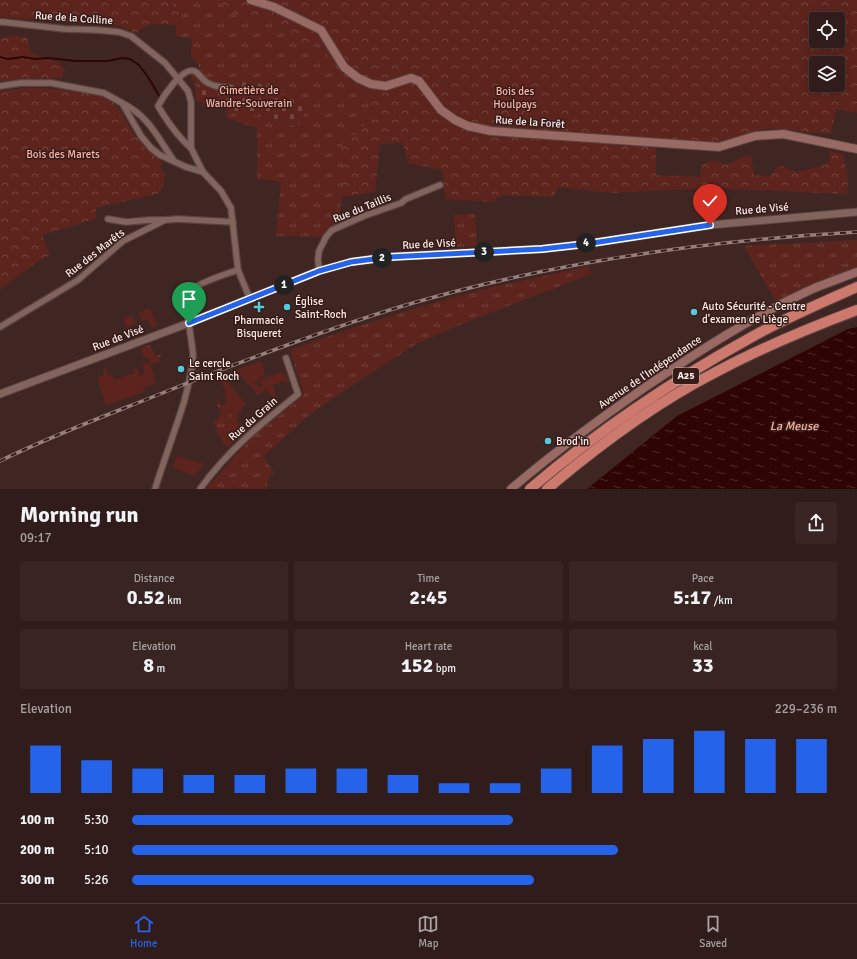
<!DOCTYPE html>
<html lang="en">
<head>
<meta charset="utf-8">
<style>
  :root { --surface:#301c1a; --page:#382523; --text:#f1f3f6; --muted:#a8a1a2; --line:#4b3a39; --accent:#2563eb }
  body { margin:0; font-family:Signika,sans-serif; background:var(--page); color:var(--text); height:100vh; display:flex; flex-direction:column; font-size:15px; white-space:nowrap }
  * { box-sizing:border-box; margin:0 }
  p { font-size:13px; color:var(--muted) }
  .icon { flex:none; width:22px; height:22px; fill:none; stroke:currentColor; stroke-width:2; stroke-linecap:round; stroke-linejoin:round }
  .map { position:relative; height:489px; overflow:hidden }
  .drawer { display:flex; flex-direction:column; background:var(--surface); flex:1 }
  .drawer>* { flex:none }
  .controls { position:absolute; left:809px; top:12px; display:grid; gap:8px }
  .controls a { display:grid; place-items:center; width:36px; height:36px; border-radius:4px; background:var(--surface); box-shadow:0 2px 10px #0003,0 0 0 1px var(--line); font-size:20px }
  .pin { position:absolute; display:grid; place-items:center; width:34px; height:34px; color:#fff; margin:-41px -17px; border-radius:50% 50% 50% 0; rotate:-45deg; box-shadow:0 0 4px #0007 }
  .pin .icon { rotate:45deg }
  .km { position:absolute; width:20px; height:20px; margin:-10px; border-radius:50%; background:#222; color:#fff; font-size:11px; line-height:20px; text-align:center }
  .round { display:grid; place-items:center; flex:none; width:42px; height:42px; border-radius:4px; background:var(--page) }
  .head { display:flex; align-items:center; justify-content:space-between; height:68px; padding:0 20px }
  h1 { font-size:22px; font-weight:700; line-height:30px }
  .figures { display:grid; grid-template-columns:repeat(3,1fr); gap:6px; height:68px; padding:4px 20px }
  .figures div { display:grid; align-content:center; border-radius:4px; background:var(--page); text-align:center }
  .figures b { font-size:20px; font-weight:700 }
  .figures small { font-size:11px; font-weight:400 }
  .figures p { font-size:11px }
  .chart { height:112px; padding:8px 20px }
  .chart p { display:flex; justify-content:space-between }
  .chart svg { width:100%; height:72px; margin-top:4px; stroke:var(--accent); stroke-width:6 }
  ul { padding:0 20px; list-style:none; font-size:13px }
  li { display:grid; grid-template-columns:64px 48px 1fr; align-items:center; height:30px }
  li i { height:10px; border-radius:5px; background:var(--accent) }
  .tabs { display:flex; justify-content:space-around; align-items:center; height:56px; border-top:1px solid var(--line); background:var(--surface); font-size:11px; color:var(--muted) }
  .tabs a { display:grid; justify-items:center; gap:2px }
  .tabs .current { color:var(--accent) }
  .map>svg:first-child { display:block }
  .grass { fill:url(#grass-tufts) }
  .forest { fill:url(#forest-crowns); fill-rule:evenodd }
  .cemetery { fill:url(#cemetery-stones) }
  .garden { fill:#5c241d }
  .water { fill:url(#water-ripples) }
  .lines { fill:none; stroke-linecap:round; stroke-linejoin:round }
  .stream { stroke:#2f0503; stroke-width:2 }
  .minor-casing { stroke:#594340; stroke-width:8 }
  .tertiary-casing { stroke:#594340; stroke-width:9 }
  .secondary-casing { stroke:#594340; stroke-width:10 }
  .motorway-casing { stroke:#594340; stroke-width:12 }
  .minor { stroke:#82645f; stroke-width:5.5 }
  .tertiary { stroke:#82645f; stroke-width:7 }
  .secondary { stroke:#986a63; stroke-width:8 }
  .motorway { stroke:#cd796d; stroke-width:10 }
  .rail-casing { stroke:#96807c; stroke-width:3.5 }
  .rail { stroke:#351c18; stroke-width:2; stroke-dasharray:6; stroke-linecap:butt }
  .route-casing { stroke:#fff; stroke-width:8 }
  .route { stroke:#2563eb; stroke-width:5 }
  .poi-dot { fill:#54cadd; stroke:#351c18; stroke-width:1.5 }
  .labels { text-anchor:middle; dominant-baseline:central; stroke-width:3; stroke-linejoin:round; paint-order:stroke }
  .shield { fill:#351c18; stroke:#c2aeaa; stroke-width:1 }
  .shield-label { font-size:10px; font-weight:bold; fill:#feece9 }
  .street-label { font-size:11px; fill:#feece9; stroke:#351c18 }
  .park-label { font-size:11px; fill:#fbb2a7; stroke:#351c18 }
  .poi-label { font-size:11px; fill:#feece9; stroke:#351c18; text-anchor:start }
  .water-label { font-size:12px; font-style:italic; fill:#fab2a6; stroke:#351c18 }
</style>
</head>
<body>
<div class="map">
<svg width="857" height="489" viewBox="0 0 857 489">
  <defs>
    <pattern id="grass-tufts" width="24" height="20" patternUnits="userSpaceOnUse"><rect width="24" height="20" fill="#5c241d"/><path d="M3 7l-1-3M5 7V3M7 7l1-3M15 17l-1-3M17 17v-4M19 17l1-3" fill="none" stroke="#74443e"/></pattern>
    <pattern id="forest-crowns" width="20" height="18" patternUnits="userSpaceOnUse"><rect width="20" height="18" fill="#5c241d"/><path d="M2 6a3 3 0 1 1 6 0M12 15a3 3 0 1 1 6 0" fill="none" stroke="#74443e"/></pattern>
    <pattern id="cemetery-stones" width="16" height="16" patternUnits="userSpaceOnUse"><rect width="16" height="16" fill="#5c241d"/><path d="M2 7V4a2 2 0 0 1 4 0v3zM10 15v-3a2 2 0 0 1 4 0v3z" fill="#74443e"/></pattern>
    <pattern id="water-ripples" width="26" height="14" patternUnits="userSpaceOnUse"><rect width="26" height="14" fill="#2f0503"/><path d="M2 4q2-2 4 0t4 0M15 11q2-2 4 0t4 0" fill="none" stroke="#4e2a28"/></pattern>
  </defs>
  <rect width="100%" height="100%" fill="#402622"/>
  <g class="grass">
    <path d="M 169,0 L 219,0 L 222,4 L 265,12 L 272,15 L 272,24 L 290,34 L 316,40 L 353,83 L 373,92 L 367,119 L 359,135 L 342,135 L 342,197 L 338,224 L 330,228 L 323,237 L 276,236 L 281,182 L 257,179 L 257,128 L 225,118 L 227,113 L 226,108 L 258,116 L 259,113 L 296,127 L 230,90 L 220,92 L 203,88 L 200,98 L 202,103 L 196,101 L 195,86 L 191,76 L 199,71 L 199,65 L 191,56 L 192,38 L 176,37 L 176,25 L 181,20 L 177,11 Z"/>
    <path d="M 475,214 L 477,246 L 456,247 L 454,215 Z"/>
    <path d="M 857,240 L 857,269 L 776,302 L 744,246 Z"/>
    <path d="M 588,266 L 591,274 L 472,320 L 418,343 L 351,386 L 309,415 L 263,457 L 274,472 L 270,475 L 266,489 L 238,489 L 234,487 L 230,489 L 206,489 L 252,437 L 304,395 L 290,350 C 353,327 416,307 481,290 C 517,281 553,275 588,266 Z"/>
    <path d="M 150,345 L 155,356 L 161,354 L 159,362 L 151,364 L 148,357 L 144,358 L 141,348 Z"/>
    <path d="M 247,366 L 258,380 L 256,382 L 260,387 L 263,385 L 266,389 L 258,395 L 236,370 Z"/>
    <path d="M 224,389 L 239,438 L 227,448 L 216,431 L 217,430 L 213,422 L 219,418 L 219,416 L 221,415 L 216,400 L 218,399 L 221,407 L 226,405 Z"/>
  </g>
  <g class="forest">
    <path d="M 0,0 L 169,0 L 177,11 L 181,20 L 176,25 L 150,24 L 135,33 L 120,26 L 0,17 Z"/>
    <path d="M 219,0 L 857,0 L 857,113 L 836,109 L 831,134 L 767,128 L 718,143 L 656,139 L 656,175 L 700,177 L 702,164 L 716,160 L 725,165 L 751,154 L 754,175 L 770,176 L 779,165 L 796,172 L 822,166 L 830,161 L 829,151 L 843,154 L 848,177 L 847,194 L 709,188 L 609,193 L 558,187 L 554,197 L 502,195 L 492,202 L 445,199 L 442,170 L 408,163 L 403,143 L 380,144 L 375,192 L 342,197 L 342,135 L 359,135 L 367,119 L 373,92 L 353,83 L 339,71 L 316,40 L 314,46 L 310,47 L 290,34 L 272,24 L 272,15 L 265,12 L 262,18 C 245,20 228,14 219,0 ZM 816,19 L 838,19 L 838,41 L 816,41 ZM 816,63 L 838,63 L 838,85 L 816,85 Z"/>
    <path d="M 13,35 L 27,37 L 31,53 L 60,63 L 65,71 L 61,78 L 28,79 L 30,88 C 49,88 100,91 114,103 C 123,112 127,124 134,134 C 141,145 153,154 162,163 L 160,168 L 165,174 L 161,193 L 96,208 L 96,219 L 42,235 L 50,255 L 38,261 L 0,290 L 0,91 L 27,88 L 26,79 L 0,81 L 0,39 Z"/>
  </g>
  <path class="cemetery" d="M 248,78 L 308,107 L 297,127 L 260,113 L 258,116 L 202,103 L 198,92 L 204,88 L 220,92 L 230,90 L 232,86 Z"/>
  <g class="garden">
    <path d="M 150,308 L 157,326 L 152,328 L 148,319 L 142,321 L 139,312 Z"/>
    <path d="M 133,315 L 136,324 L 127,328 L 123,318 Z"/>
    <path d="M 261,361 L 265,374 L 264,374 L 264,376 L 257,379 L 247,366 Z"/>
    <path d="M 150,362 L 156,383 L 143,388 L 145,392 L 106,405 L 97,378 L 104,375 L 103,369 L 106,368 L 108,376 L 112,374 L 114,380 L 134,373 L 133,369 L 137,368 L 140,376 L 145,373 L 143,364 Z"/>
    <path d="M 283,371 L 284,375 L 286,374 L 289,382 L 285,383 L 284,381 L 273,385 L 276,397 L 273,398 L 258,380 Z"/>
    <path d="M 225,379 L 246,404 L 241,409 L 242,410 L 237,415 L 239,418 L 236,420 L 246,432 L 239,438 L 225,391 L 226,390 L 221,383 Z"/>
    <path d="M 177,456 L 204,464 L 194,476 L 173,467 Z"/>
  </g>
  <path class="water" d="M 857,327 L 857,489 L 587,489 L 677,416 L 848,329 Z"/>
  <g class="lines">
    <path class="stream" d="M 0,57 L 8,59 L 23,57 L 35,59 L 48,58 L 76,61 L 108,61 L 122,58 L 130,59 L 139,65 L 148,77 L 161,99"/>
    <defs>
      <g id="minor">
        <path d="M 0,22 L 3,22 L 65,29 L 98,30 L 119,32 L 131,36 L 165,63 L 188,91 L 191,102 L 191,148 L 203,172 L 221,191 L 231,208 L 238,270 L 250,299"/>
        <path d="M 0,86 L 21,83 L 51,83 L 104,93 L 122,103 L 141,136 L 151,148 L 160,155 L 186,167 L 203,172"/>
        <path d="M 122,103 C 149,116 158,138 174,161"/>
        <path d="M 191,148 C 178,137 167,121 158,106 C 163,97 182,67 194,71 C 198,72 201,78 205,81 C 212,87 222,87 231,88"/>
        <path d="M 108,219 L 126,222 L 149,220 L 165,220"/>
        <path d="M 319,271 L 318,259 L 319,251 L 326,237 L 332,230 L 364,216 L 401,203 L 406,199 L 440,185"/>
        <path d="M 0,327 L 78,280 L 123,241 L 165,220 L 178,219 L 233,222"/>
        <path d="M 155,489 C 164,460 175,431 184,402 C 188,386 193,370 193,354 C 192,340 184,304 189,293 C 193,284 229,273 238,270"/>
        <path d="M 200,489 C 227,451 262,423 298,394 L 286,358"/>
      </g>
      <path id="tertiary" d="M 0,394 L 189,323 L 319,271 L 351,262 L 389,257 L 542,249 L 586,244 L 710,225 L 857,212"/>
      <g id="secondary">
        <path d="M 251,0 L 274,7 L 321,30 L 344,67 L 358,78 L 371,84 L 386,86 L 411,78 L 419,81 L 441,110 L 455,120 L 468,126 L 491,131 L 719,147 L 755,136 L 783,134 L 857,149"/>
        <path d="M 511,489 C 553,453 598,420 644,388 C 699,351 756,314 817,287 C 830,282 844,277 857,272"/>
      </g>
      <g id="motorway">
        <path d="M 530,489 C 598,431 672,381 750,338 C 785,318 821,303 857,287"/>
        <path d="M 547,489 C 599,445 655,403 716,372 C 761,348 809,328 857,310"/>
      </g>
    </defs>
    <use href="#minor" class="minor-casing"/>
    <use href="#tertiary" class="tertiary-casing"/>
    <use href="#secondary" class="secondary-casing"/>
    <use href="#motorway" class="motorway-casing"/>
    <use href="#minor" class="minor"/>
    <use href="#tertiary" class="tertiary"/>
    <use href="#secondary" class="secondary"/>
    <use href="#motorway" class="motorway"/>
    <defs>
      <path id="rail" d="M 0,461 C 55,434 113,413 170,390 C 248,359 326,329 406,305 C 553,262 704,241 857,232"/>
    </defs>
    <use href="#rail" class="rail-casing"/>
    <use href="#rail" class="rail"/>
  </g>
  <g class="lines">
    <defs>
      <path id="route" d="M 189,323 L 319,271 L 351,262 L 389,257 L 542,249 L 586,244 L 710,225"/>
    </defs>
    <use href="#route" class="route-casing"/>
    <use href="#route" class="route"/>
  </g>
  <g class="poi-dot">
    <path d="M257 301h4v4h4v4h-4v4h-4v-4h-4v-4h4z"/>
    <circle cx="287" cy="307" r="4"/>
    <circle cx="694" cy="312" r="4"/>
    <circle cx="181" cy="369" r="4"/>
    <circle cx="548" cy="441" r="4"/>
  </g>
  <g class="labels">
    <rect class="shield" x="673" y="368" width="26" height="16" rx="3"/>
    <g class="shield-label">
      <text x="686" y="376">A25</text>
    </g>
    <g class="street-label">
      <text transform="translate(74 18) rotate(4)">Rue de la Colline</text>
      <text transform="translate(530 122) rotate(4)">Rue de la Forêt</text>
      <text transform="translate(362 208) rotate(-22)">Rue du Taillis</text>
      <text transform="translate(762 209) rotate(-5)">Rue de Visé</text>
      <text transform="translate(429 244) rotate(-3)">Rue de Visé</text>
      <text transform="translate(95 253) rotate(-38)">Rue des Marêts</text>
      <text transform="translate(118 338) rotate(-21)">Rue de Visé</text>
      <text transform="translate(650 372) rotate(-34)">Avenue de l'Indépendance</text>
      <text transform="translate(253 419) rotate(-41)">Rue du Grain</text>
    </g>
    <g class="park-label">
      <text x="249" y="90">Cimetière de<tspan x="249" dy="13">Wandre-Souverain</tspan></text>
      <text x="515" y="91">Bois des<tspan x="515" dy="13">Houlpays</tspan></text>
      <text x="63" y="154">Bois des Marets</text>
    </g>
    <g class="poi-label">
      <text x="295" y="301">Église<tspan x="295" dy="13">Saint-Roch</tspan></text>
      <text x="702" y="306">Auto Sécurité - Centre<tspan x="702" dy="13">d'examen de Liège</tspan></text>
      <text x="259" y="320" text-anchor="middle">Pharmacie<tspan x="259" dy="13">Bisqueret</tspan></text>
      <text x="189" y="363">Le cercle<tspan x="189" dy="13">Saint Roch</tspan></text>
      <text x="556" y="441">Brod'in</text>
    </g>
    <g class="water-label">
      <text x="794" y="426">La Meuse</text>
    </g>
  </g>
</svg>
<div class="controls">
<a><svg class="icon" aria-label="locate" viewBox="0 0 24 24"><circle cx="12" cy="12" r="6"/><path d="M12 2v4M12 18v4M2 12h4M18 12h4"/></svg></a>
<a><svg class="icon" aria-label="layers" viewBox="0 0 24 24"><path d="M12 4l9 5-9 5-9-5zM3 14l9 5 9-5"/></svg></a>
</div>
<div class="pin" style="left:189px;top:323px;background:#1e9e55"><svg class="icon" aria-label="arrive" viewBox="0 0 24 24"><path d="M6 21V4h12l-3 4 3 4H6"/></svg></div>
<div class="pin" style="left:710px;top:225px;background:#d93025"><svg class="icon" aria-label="check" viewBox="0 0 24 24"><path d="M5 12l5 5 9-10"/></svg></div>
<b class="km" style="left:284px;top:285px">1</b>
<b class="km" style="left:382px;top:258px">2</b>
<b class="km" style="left:484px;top:252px">3</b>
<b class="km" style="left:586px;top:243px">4</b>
</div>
<section class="drawer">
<div class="head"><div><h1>Morning run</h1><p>09:17</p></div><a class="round"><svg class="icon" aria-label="share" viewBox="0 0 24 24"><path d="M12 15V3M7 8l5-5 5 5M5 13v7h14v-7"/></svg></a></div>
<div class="figures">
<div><p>Distance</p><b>0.52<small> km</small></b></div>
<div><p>Time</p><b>2:45</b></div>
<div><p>Pace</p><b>5:17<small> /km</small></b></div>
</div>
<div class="figures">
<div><p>Elevation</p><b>8<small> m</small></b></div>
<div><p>Heart rate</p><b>152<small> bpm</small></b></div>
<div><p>kcal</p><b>33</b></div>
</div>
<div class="chart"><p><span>Elevation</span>229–236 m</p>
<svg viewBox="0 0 160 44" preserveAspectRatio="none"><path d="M5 44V15M15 44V24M25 44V29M35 44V33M45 44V33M55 44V29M65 44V29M75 44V33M85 44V38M95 44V38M105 44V29M115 44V15M125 44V11M135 44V6M145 44V11M155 44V11"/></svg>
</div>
<ul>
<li><b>100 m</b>5:30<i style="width:54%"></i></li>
<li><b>200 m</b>5:10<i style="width:69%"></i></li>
<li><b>300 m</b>5:26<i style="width:57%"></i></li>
</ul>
</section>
<nav class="tabs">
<a class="current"><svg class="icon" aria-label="home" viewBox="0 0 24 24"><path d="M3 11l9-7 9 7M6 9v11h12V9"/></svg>Home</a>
<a><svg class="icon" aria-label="map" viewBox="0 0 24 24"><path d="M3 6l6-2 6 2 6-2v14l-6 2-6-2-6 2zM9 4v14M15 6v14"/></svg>Map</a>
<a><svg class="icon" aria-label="saved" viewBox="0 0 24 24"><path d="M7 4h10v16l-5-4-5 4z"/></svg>Saved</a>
</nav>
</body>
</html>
